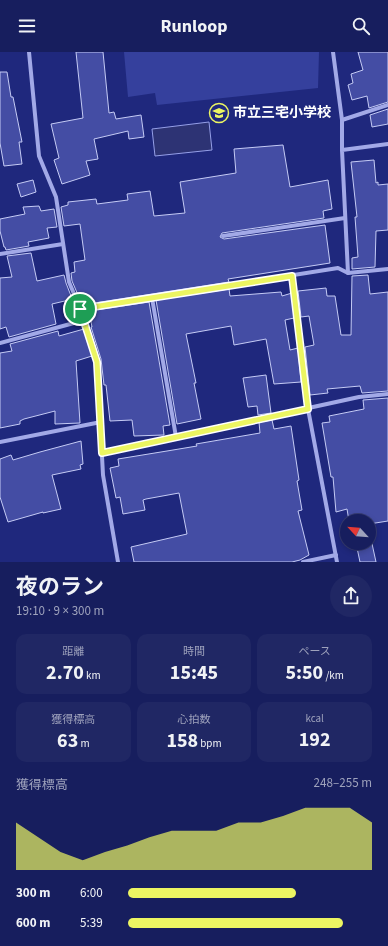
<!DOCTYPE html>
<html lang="ja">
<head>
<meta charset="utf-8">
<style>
  :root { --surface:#171e5e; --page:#202764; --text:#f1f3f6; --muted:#9ea2bc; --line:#363c73; --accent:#ecf562 }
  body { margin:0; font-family:"Source Sans 3","Noto Sans JP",sans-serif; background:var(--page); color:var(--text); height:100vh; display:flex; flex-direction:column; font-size:15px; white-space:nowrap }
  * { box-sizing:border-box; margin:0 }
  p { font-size:13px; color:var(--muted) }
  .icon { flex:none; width:22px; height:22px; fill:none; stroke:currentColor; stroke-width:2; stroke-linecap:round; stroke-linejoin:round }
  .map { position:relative; height:510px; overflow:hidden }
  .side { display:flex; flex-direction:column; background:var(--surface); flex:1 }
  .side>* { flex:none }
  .needle { width:26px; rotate:296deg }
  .controls { position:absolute; left:340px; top:462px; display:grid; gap:8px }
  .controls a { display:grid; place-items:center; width:36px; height:36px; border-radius:50%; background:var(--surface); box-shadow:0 2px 6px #0003,0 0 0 1px var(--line); font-size:20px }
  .pin { position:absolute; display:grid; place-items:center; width:34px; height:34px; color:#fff; margin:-17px; border:2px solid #fff; border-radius:50%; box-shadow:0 1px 4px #0007 }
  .round { display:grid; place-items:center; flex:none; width:42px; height:42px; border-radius:21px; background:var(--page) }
  .headline { display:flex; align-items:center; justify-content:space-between; height:68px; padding:0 16px }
  h1 { font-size:22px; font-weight:700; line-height:30px }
  .stats { display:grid; grid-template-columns:repeat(3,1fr); gap:6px; height:68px; padding:4px 16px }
  .stats div { display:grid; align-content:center; border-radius:10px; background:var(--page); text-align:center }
  .stats b { font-size:20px; font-weight:700 }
  .stats small { font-size:11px; font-weight:400 }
  .stats p { font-size:11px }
  .chart { height:112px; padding:8px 16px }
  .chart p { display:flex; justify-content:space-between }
  .chart svg { width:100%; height:72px; margin-top:4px; fill:var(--accent); opacity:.7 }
  ul { padding:0 16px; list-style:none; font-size:13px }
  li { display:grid; grid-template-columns:64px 48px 1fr; align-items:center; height:30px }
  li i { height:10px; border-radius:5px; background:var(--accent) }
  header { display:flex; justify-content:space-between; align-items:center; height:52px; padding:0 16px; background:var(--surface); font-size:18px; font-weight:700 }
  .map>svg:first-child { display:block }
  .green { fill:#35409d }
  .water { fill:#2d3374; stroke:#959fe8 }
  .building { fill:#444da4; stroke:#c5cbf5 }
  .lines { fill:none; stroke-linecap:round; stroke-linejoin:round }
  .street { stroke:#a2a9e7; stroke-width:4 }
  .route-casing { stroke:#fff; stroke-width:8 }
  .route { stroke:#ecf562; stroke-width:5 }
  .labels { text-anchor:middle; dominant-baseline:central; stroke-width:3; stroke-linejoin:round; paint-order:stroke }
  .poi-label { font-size:14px; font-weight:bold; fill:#fff; stroke:#1f287d; text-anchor:start }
</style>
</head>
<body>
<header><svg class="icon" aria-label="menu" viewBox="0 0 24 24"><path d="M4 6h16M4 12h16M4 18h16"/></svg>Runloop<svg class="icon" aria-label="search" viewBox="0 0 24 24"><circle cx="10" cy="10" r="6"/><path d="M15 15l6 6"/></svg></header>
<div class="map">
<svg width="388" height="510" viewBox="0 0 388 510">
  <rect width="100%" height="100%" fill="#1f287d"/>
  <path class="green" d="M 124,0 L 319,0 L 318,36 L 157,53 L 155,41 L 128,45 Z"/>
  <path class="water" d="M 209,70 L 212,98 L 155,104 L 152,77 Z"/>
  <g class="building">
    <path d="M 76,0 L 103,0 L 109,61 L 114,60 L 116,67 L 141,63 L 144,85 L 129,87 L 128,79 L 94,87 L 98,107 L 86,109 L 90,123 L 62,132 L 54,108 L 59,106 L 51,72 L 83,66 Z"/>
    <path d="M 358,0 L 388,0 L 388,50 L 369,56 L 367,44 L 352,48 L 348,33 L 353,31 L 351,22 L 363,18 Z"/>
    <path d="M 0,20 L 7,20 L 11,45 L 13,45 L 22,90 L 19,90 L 22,112 L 4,114 L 0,91 Z"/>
    <path d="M 388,57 L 388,72 L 372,75 L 370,63 Z"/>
    <path d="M 283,93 L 290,135 L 328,128 L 332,157 L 323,159 L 324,166 L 222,181 L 220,185 L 224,187 L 325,173 L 330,211 L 228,227 L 229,230 L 88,252 L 81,250 L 72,229 L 71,221 L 75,220 L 74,210 L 85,208 L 80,172 L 64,174 L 61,155 L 68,153 L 68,150 L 96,147 L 97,152 L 128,148 L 127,142 L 150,139 L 154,164 L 185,161 L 180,130 L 236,121 L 234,97 Z"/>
    <path d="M 374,108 L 376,131 L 378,130 L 378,133 L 388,132 L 388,178 L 376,179 L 375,215 L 352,217 L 352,206 L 358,205 L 355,165 L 357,165 L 351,110 Z"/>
    <path d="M 33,128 L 36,140 L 21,145 L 17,132 Z"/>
    <path d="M 39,154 L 41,159 L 54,157 L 57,175 L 47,176 L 49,186 L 28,190 L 29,194 L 6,198 L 5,195 L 4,195 L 0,179 L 0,167 L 25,162 L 23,155 Z"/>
    <path d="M 31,201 L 37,229 L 64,223 L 66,231 L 73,249 L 69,248 L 52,252 L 56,272 L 9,285 L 6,275 L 0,277 L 0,226 L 12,225 L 7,204 Z"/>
    <path d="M 368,223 L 370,242 L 388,240 L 388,339 L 362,341 L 360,334 L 327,337 L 328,341 L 310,343 L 305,295 L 314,293 L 309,264 L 301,265 L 298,239 L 326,236 L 327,244 L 335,244 L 341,283 L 351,283 L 352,224 Z"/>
    <path d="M 229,237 L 230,244 L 281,240 L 282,244 L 292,241 L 294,266 L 285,268 L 290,298 L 298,296 L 301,330 L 274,332 L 266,287 L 234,293 L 231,274 L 186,282 L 196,331 L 194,331 L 201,367 L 177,372 L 156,248 Z"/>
    <path d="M 149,250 L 170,373 L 163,374 L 164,383 L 134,384 L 132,368 L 110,369 L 106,333 L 104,333 L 101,307 L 91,275 L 92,275 L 89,259 Z"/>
    <path d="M 84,277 L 92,304 L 76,309 L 80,371 L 55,372 L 55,359 L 24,367 L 20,369 L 20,372 L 0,376 L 0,301 L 12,299 L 10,292 L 58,279 L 59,284 Z"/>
    <path d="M 266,323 L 271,361 L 258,363 L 257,354 L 248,355 L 243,326 Z"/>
    <path d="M 388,346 L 388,469 L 369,472 L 369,469 L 349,469 L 347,457 L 336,460 L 333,425 L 331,425 L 322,371 L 330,370 L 329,364 L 364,357 L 363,348 Z"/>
    <path d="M 272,368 L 274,377 L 291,374 L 299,428 L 297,429 L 302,458 L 298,459 L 309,503 L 300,508 L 292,510 L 134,510 L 131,495 L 187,482 L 179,441 L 146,447 L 143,448 L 145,458 L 123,462 L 120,445 L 116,446 L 110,416 L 119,414 L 118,407 L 167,399 L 197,394 L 196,392 L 260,381 L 259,370 Z"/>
    <path d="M 81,389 L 83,412 L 80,413 L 81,417 L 52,423 L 61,457 L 43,461 L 43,460 L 8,470 L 0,445 L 0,407 L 11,403 L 13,408 L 40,400 Z"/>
    <path d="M 369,478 L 376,510 L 360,510 L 356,491 L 369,491 Z"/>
  </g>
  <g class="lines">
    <g class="street">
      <path d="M 29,0 L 39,104 L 56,145 L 69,230 L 85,268 L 97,310 L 103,423 L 118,510"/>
      <path d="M 333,0 L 342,68 L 342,98"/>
      <path d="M 342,68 L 388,53"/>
      <path d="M 223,184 L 345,166"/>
      <path d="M 0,202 L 63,192"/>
      <path d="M 348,221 L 342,98 L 388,92"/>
      <path d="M 293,223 L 308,357 L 337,510"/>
      <path d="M 152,246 L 176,385"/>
      <path d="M 80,257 L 338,216 L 348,221 L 388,217"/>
      <path d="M 0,291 L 85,268"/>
      <path d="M 0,390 L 101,370"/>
      <path d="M 102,401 L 359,345 L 388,342"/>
      <path d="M 303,510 L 336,503"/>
    </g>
  </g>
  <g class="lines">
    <defs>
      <path id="route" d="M 292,224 L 308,357 L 102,401 L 97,310 L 80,257 Z"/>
    </defs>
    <use href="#route" class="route-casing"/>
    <use href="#route" class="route"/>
  </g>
  <defs>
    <symbol id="school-ring" viewBox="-11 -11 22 22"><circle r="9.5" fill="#1f287d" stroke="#ecf562" stroke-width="1.5"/><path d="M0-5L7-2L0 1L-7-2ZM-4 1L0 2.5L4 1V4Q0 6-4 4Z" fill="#ecf562"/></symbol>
  </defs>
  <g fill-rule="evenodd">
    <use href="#school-ring" x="208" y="50" width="22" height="22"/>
  </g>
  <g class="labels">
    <g class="poi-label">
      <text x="233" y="61">市立三宅小学校</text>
    </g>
  </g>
</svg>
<div class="controls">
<a><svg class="needle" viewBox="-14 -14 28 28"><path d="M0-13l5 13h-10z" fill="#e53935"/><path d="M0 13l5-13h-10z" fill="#9ea2bc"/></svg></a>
</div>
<div class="pin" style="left:80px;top:257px;background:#1e9e55"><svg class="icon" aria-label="arrive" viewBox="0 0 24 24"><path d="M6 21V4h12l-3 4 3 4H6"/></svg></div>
</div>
<section class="side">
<div class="headline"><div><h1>夜のラン</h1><p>19:10 · 9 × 300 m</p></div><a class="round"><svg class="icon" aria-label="share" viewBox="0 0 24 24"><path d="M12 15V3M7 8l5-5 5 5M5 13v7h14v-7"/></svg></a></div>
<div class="stats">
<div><p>距離</p><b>2.70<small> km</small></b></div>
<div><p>時間</p><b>15:45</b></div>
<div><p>ペース</p><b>5:50<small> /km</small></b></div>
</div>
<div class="stats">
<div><p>獲得標高</p><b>63<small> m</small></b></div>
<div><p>心拍数</p><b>158<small> bpm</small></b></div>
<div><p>kcal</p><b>192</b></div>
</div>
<div class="chart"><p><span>獲得標高</span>248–255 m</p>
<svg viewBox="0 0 160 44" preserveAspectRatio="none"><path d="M0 44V15L10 24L20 33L30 38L40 33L50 29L60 24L70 20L80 20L90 20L100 15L110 15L120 11L130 6L140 6L150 6L160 15V44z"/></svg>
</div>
<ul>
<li><b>300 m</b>6:00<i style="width:69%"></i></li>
<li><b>600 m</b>5:39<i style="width:88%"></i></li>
</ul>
</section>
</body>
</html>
